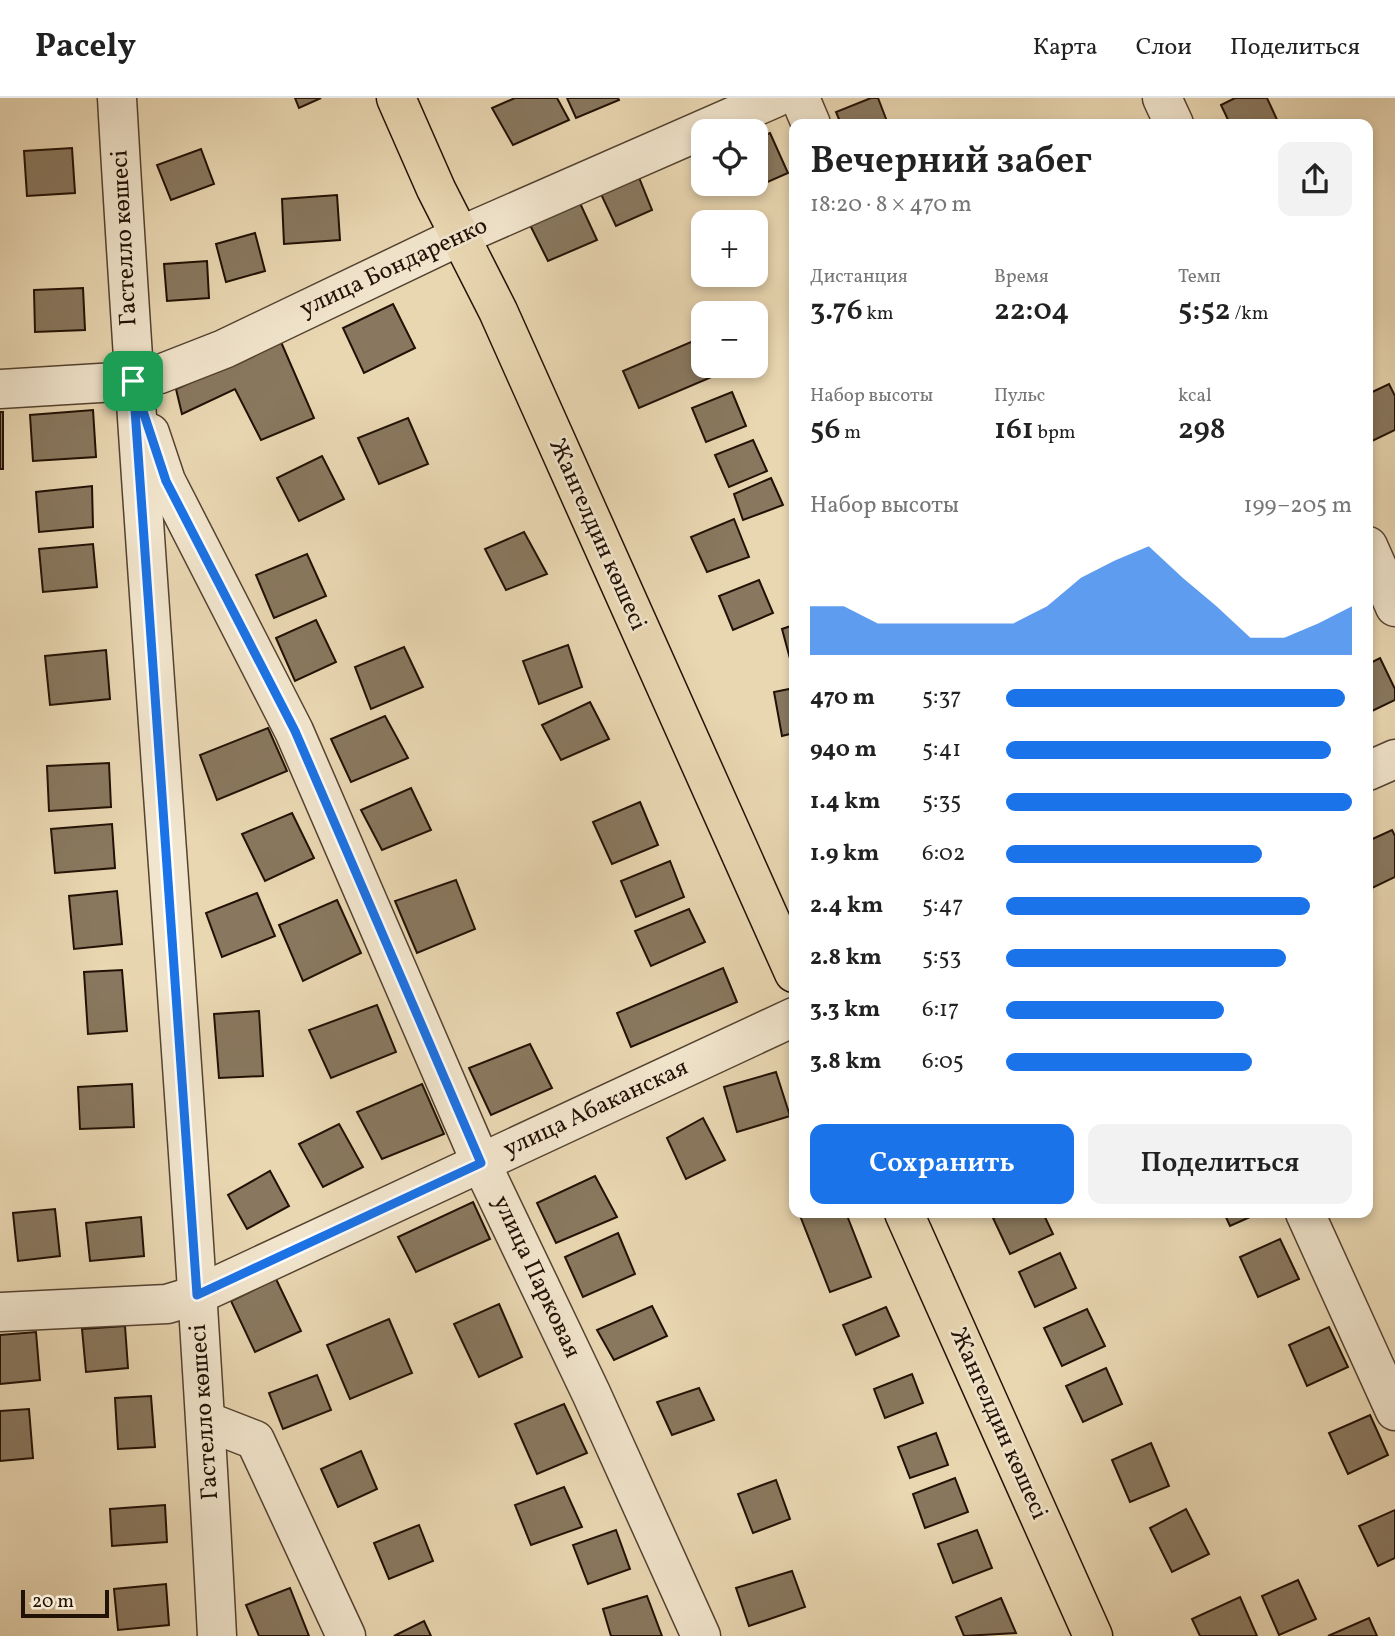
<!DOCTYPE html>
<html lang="ru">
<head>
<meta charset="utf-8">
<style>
  :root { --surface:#fff; --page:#f2f2f2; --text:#222; --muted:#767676; --line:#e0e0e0; --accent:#1a73e8 }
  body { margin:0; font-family:Vollkorn,serif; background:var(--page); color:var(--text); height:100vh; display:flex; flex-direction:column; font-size:26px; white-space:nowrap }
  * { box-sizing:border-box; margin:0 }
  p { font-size:23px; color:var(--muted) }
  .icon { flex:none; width:38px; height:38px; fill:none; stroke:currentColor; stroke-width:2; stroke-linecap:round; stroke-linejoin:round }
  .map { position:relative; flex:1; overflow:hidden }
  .side { position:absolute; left:789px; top:21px; width:584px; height:1099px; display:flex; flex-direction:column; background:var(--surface); border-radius:14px; box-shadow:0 4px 10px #0003 }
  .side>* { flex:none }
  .buttons { position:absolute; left:691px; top:21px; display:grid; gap:14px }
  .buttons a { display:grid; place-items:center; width:77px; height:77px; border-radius:14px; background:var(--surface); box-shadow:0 4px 10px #0003; font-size:35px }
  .scale { position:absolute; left:21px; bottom:18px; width:88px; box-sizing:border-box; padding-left:7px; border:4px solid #221105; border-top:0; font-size:19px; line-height:24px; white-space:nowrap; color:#221105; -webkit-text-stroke:5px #f1e5cd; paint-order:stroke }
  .pin { position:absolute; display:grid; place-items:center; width:60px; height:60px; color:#fff; margin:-30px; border-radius:14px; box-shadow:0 4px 10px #0006 }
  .round { display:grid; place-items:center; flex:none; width:74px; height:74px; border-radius:14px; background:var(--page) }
  .summary { display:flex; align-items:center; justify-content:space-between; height:119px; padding:0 21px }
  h1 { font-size:38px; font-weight:600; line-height:52px }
  .figures { display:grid; grid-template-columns:repeat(3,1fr); gap:10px; height:119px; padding:7px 21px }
  .figures div { display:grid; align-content:center }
  .figures b { font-size:30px; font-weight:600 }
  .figures small { font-size:19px; font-weight:400 }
  .figures p { font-size:19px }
  .chart { height:196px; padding:14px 21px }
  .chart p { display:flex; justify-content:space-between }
  .chart svg { width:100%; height:126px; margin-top:7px; fill:var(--accent); opacity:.7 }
  .action { display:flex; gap:14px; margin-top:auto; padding:14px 21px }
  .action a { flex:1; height:80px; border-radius:14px; background:var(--accent); color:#fff; font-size:28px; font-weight:600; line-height:80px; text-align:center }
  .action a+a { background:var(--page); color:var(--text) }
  ul { padding:0 21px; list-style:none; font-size:23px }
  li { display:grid; grid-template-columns:112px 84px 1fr; align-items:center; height:52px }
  li i { height:18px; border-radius:9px; background:var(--accent) }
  header { display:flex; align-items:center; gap:42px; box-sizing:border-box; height:98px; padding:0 35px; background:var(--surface); border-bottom:2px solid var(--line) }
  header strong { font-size:33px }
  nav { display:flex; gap:38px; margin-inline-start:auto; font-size:24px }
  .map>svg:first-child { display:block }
  .building { fill:#89785f; stroke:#221105; stroke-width:2 }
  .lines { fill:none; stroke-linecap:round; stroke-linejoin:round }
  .minor-casing { stroke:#544230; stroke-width:41 }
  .major-casing { stroke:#221105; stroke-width:41 }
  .minor { stroke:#f1e5cd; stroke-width:38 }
  .major { stroke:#e9d7b2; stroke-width:38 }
  .route-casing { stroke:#fff; stroke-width:14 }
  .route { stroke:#1a73e8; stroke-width:9 }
  .labels { text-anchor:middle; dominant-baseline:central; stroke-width:5; stroke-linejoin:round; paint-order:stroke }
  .street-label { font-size:24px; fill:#221105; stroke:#f1e5cd }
</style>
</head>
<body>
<header>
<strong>Pacely</strong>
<nav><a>Карта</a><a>Слои</a><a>Поделиться</a></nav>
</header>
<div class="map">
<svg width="1395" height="1538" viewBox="0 0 1395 1538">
  <rect width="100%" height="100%" fill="#e9d7b2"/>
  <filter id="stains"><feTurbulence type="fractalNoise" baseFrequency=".00286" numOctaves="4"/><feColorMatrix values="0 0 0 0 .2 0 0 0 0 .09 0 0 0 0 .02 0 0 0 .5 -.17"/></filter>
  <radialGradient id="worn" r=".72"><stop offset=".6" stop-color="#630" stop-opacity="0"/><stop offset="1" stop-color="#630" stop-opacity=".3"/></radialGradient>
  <g class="building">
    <path d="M 295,0 L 321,0 L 299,10 Z"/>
    <path d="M 515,0 L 557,0 L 569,22 L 513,47 L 492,10 Z"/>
    <path d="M 567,0 L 618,0 L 619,2 L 576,20 Z"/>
    <path d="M 871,0 L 878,0 L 888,26 L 841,26 L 836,14 Z"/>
    <path d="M 1235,0 L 1267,0 L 1279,26 L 1230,26 L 1221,7 Z"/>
    <path d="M 770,35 L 788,75 L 747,93 L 744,86 L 756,86 L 756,41 Z"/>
    <path d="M 72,50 L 75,95 L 27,98 L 24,53 Z"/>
    <path d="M 201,51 L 214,86 L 171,102 L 157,67 Z"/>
    <path d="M 638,77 L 652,112 L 616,128 L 600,94 Z"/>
    <path d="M 337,97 L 340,142 L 284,146 L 282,101 Z"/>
    <path d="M 579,103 L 597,142 L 548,163 L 529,125 Z"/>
    <path d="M 255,135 L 265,173 L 226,184 L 216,146 Z"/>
    <path d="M 207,163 L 209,200 L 167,203 L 164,166 Z"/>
    <path d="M 83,190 L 85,232 L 35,234 L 34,192 Z"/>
    <path d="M 393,206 L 415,250 L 364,275 L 343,230 Z"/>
    <path d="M 698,241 L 704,254 L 704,268 L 710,268 L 714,278 L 639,310 L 623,273 Z"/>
    <path d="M 281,244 L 314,320 L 261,342 L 235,291 L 182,316 L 176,291 Z"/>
    <path d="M 1389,286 L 1395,298 L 1395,332 L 1368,345 L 1368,296 Z"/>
    <path d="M 732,294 L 746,328 L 706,344 L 692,310 Z"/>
    <path d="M 93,312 L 96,359 L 33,363 L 30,317 Z"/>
    <rect x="0" y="314" width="3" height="57"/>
    <path d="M 408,320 L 428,366 L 379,386 L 358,340 Z"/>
    <path d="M 753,342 L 767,373 L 729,389 L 715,357 Z"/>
    <path d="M 322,358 L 344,401 L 299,423 L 277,380 Z"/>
    <path d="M 771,380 L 783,407 L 743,422 L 734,396 Z"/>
    <path d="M 92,388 L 93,429 L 39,434 L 36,394 Z"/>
    <path d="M 734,421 L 749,459 L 707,474 L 691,439 Z"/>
    <path d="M 524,434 L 547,476 L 506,492 L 485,451 Z"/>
    <path d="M 93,446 L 97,489 L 43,494 L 39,451 Z"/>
    <path d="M 307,456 L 326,498 L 274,520 L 256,477 Z"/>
    <path d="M 759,482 L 773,515 L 733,532 L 719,498 Z"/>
    <path d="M 316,522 L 336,564 L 295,583 L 276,540 Z"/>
    <path d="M 794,527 L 794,567 L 792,568 L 782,531 Z"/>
    <path d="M 568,547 L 582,589 L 539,606 L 523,563 Z"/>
    <path d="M 404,549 L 423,589 L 371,611 L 355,569 Z"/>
    <path d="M 106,552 L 110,601 L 50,607 L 45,558 Z"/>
    <path d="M 1380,560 L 1395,591 L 1395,602 L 1368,615 L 1368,566 Z"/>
    <path d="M 794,590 L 794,635 L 782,638 L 774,594 Z"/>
    <path d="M 590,604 L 609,641 L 561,662 L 542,627 Z"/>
    <path d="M 385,618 L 408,660 L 351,684 L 331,641 Z"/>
    <path d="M 268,630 L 287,673 L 217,702 L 200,657 Z"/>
    <path d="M 109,665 L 111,709 L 49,713 L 47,668 Z"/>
    <path d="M 411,690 L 431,732 L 382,752 L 361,712 Z"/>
    <path d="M 640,704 L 658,747 L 612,766 L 593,724 Z"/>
    <path d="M 292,715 L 314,760 L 265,783 L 242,736 Z"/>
    <path d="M 112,726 L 115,770 L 55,775 L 51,731 Z"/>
    <path d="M 1392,732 L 1395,738 L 1395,779 L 1368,792 L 1368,743 Z"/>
    <path d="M 670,763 L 684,799 L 636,819 L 621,783 Z"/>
    <path d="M 456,782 L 475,831 L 417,855 L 395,803 Z"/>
    <path d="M 117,793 L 122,846 L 74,851 L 69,798 Z"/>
    <path d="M 257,795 L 275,838 L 222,859 L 206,815 Z"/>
    <path d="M 337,802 L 361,855 L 303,883 L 279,827 Z"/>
    <path d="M 689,811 L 705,844 L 651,868 L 635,833 Z"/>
    <path d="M 723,870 L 737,904 L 631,949 L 617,915 Z"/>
    <path d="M 122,872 L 127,933 L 88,936 L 84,874 Z"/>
    <path d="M 377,907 L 396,954 L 331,980 L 309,932 Z"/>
    <path d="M 259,913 L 263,978 L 219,980 L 214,916 Z"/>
    <path d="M 530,946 L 552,990 L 491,1017 L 469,970 Z"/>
    <path d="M 776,974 L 790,1018 L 737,1034 L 724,989 Z"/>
    <path d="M 132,986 L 134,1029 L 80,1031 L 78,989 Z"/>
    <path d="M 422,986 L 444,1036 L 382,1061 L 357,1014 Z"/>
    <path d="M 703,1020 L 725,1062 L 686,1081 L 667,1040 Z"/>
    <path d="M 339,1026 L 363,1069 L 323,1089 L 299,1046 Z"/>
    <path d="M 270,1073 L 289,1108 L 247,1131 L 228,1097 Z"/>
    <path d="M 595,1078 L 617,1119 L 556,1145 L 537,1105 Z"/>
    <path d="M 473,1104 L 490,1141 L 416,1174 L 398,1139 Z"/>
    <path d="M 55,1111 L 60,1158 L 18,1163 L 13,1115 Z"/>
    <path d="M 799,1115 L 846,1115 L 871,1179 L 830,1194 Z"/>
    <path d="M 1006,1115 L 1043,1115 L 1053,1136 L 1010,1156 L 993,1120 Z"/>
    <path d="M 1224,1115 L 1259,1115 L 1230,1128 Z"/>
    <path d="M 141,1119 L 144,1158 L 90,1163 L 86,1125 Z"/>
    <path d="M 618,1135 L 635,1176 L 583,1199 L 565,1159 Z"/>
    <path d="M 1280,1141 L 1299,1181 L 1258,1199 L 1240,1159 Z"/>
    <path d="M 1060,1155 L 1076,1190 L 1035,1209 L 1019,1174 Z"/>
    <path d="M 276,1181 L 301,1233 L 255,1254 L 231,1203 Z"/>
    <path d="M 499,1206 L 522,1259 L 479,1279 L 454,1226 Z"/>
    <path d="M 652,1208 L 667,1238 L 614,1262 L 597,1232 Z"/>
    <path d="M 886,1209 L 899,1238 L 856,1257 L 843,1227 Z"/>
    <path d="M 1087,1211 L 1105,1248 L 1062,1268 L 1044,1230 Z"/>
    <path d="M 389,1221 L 412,1275 L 350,1301 L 327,1247 Z"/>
    <path d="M 125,1228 L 128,1270 L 86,1274 L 82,1231 Z"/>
    <path d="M 1329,1229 L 1348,1269 L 1307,1288 L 1289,1247 Z"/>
    <path d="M 36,1234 L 40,1282 L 0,1286 L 0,1237 Z"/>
    <path d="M 1106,1270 L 1122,1306 L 1083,1324 L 1066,1288 Z"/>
    <path d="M 912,1276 L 923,1305 L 885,1320 L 874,1291 Z"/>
    <path d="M 317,1277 L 331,1312 L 283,1331 L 269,1295 Z"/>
    <path d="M 699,1290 L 714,1322 L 672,1337 L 657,1304 Z"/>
    <path d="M 151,1298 L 155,1349 L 118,1351 L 115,1300 Z"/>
    <path d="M 564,1306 L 587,1355 L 537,1376 L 515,1326 Z"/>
    <path d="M 29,1311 L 33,1360 L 0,1363 L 0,1313 Z"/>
    <path d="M 1370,1317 L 1388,1357 L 1348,1376 L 1329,1335 Z"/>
    <path d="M 936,1335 L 948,1367 L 910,1380 L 898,1349 Z"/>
    <path d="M 1151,1345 L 1169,1388 L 1130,1404 L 1112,1362 Z"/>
    <path d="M 361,1353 L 377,1391 L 338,1409 L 321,1371 Z"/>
    <path d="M 955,1380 L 968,1414 L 925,1430 L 913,1396 Z"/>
    <path d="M 776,1382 L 790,1421 L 753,1435 L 738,1396 Z"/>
    <path d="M 564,1389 L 582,1429 L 531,1447 L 515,1407 Z"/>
    <path d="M 165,1407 L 167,1444 L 112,1448 L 110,1411 Z"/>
    <path d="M 1186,1411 L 1209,1456 L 1172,1474 L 1150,1430 Z"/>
    <path d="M 1395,1412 L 1395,1460 L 1378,1468 L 1359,1428 Z"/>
    <path d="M 419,1427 L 433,1463 L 389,1481 L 374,1445 Z"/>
    <path d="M 616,1432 L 630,1471 L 588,1486 L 573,1447 Z"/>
    <path d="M 977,1432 L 992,1470 L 953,1485 L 938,1446 Z"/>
    <path d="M 792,1473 L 805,1509 L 749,1528 L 736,1490 Z"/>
    <path d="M 1298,1482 L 1316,1521 L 1279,1537 L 1262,1498 Z"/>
    <path d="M 166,1486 L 169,1527 L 118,1532 L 114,1491 Z"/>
    <path d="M 290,1490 L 309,1538 L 259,1538 L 246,1507 Z"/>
    <path d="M 647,1498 L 662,1538 L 611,1538 L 603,1511 Z"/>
    <path d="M 1240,1499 L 1257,1538 L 1200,1538 L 1192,1521 Z"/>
    <path d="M 1001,1500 L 1016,1535 L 964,1538 L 956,1519 Z"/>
    <path d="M 1369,1520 L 1377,1538 L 1328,1538 Z"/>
    <path d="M 424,1523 L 431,1538 L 394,1538 Z"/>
  </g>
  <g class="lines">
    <defs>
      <g id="minor">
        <path d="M 117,0 C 146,513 191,1025 217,1538"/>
        <path d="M 800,0 L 811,26"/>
        <path d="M 1162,0 L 1174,26"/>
        <path d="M 0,291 L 133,283 L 160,276 L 224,251 L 460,138 L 775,0"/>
        <path d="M 150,335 L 166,383 L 294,633 L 481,1065 L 591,1295 L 701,1538"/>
        <path d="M 1368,448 L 1395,509"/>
        <path d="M 1368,673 L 1395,661"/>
        <path d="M 1305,1115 L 1395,1313"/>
        <path d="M 0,1214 L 167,1206 L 197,1197 L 794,919"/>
        <path d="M 206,1323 L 255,1342 L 346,1538"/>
      </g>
      <g id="major">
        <path d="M 396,0 L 436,91 L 498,213 L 794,875"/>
        <path d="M 904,1115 L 1093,1538"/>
      </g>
    </defs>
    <use href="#minor" class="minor-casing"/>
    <use href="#major" class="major-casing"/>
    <use href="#minor" class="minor"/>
    <use href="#major" class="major"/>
  </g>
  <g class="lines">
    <defs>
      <path id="route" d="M 133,283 L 166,383 L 295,633 L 481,1065 L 197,1197 Z"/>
    </defs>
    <use href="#route" class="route-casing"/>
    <use href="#route" class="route"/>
  </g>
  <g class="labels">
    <g class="street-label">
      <text transform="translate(125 140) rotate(-93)">Гастелло көшесі</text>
      <text transform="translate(394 170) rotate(-25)">улица Бондаренко</text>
      <text transform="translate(597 437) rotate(66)">Жангелдин көшесі</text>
      <text transform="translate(596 1011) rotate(-25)">улица Абаканская</text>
      <text transform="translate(536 1179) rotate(65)">улица Парковая</text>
      <text transform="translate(205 1314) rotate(-94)">Гастелло көшесі</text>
      <text transform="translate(998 1326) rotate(66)">Жангелдин көшесі</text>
    </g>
  </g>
  <rect width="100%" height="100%" filter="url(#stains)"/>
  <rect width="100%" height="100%" fill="url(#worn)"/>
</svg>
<div class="buttons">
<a><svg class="icon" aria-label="locate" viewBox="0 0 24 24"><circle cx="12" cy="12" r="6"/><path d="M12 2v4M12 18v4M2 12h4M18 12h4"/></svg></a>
<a>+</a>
<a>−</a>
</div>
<div class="scale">20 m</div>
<div class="pin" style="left:133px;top:283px;background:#1e9e55"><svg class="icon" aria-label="arrive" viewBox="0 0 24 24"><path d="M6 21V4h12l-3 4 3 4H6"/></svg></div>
<section class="side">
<div class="summary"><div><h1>Вечерний забег</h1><p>18:20 · 8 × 470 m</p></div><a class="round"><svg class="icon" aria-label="share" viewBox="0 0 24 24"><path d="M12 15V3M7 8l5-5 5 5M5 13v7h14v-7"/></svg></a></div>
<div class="figures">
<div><p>Дистанция</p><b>3.76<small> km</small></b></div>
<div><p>Время</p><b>22:04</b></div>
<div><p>Темп</p><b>5:52<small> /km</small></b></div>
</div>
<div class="figures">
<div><p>Набор высоты</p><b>56<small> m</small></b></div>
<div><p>Пульс</p><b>161<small> bpm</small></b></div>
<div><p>kcal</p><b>298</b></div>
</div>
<div class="chart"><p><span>Набор высоты</span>199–205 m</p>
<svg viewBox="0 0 160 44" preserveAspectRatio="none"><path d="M0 44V27L10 27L20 33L30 33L40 33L50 33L60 33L70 27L80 17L90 11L100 6L110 17L120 27L130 38L140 38L150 33L160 27V44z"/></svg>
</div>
<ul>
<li><b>470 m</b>5:37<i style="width:98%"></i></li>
<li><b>940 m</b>5:41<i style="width:94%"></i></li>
<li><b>1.4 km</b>5:35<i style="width:100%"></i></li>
<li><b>1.9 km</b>6:02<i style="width:74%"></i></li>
<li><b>2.4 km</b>5:47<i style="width:88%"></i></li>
<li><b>2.8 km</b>5:53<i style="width:81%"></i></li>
<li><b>3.3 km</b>6:17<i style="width:63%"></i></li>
<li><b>3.8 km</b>6:05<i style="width:71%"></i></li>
</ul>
<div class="action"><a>Сохранить</a><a>Поделиться</a></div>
</section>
</div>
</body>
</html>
